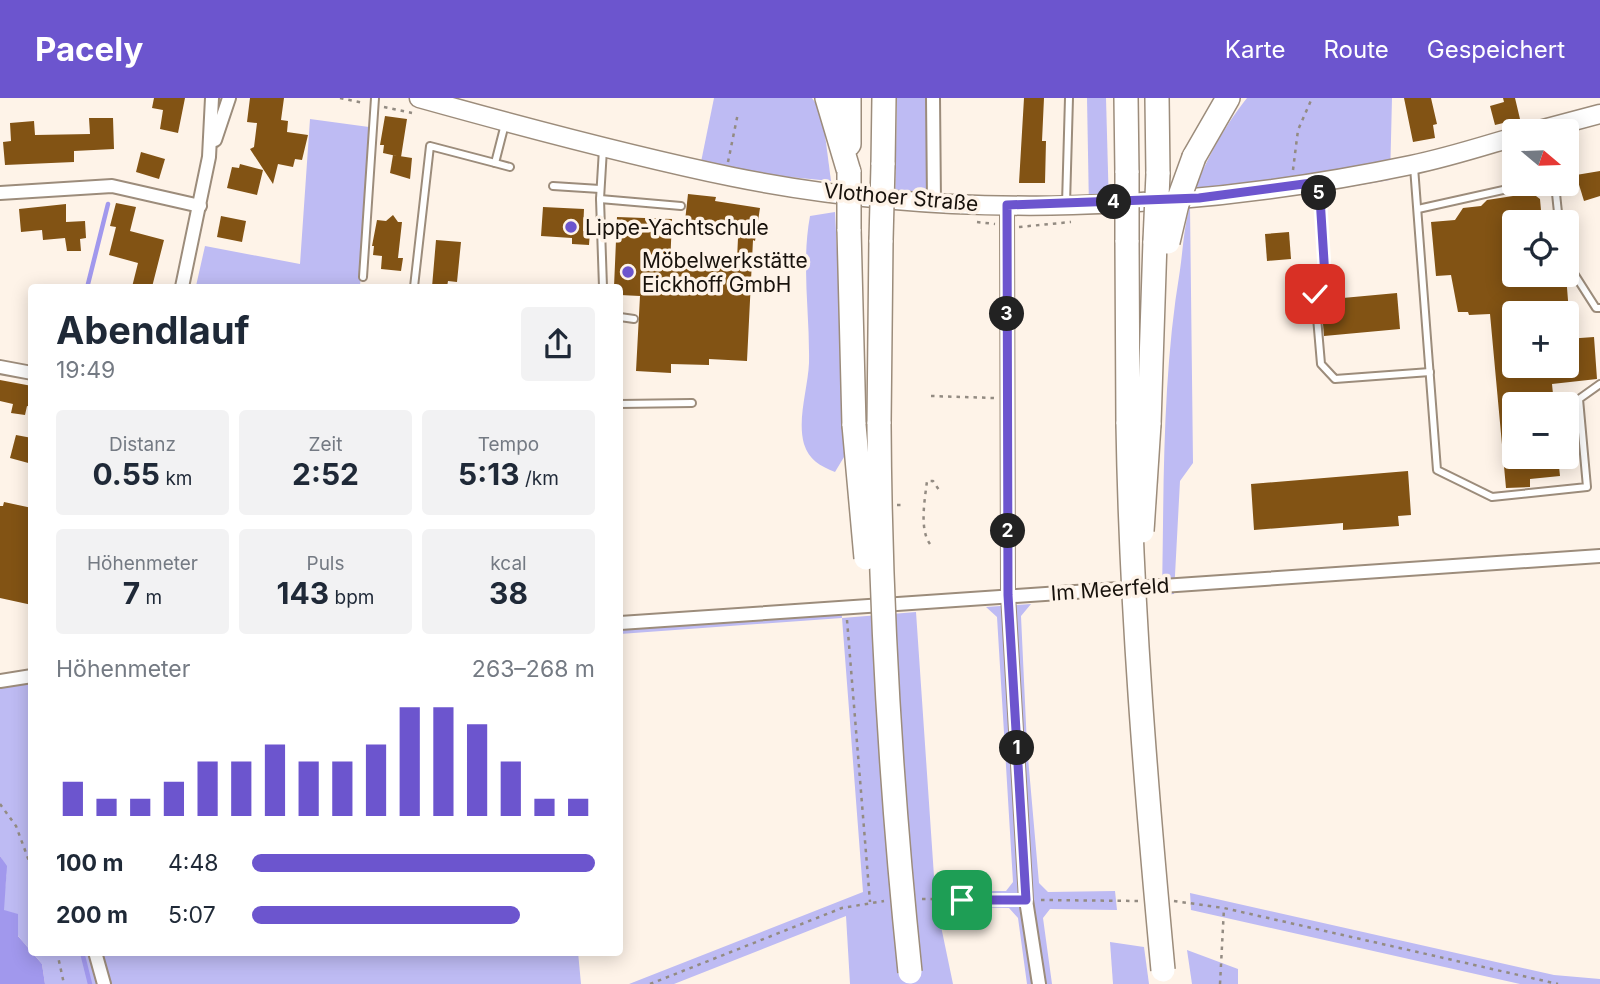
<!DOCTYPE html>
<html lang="de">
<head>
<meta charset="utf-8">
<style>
  :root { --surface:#fff; --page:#f2f2f3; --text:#1f2937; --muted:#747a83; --accent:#6c55ce }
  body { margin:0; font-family:Inter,sans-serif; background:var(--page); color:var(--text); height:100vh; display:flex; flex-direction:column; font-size:26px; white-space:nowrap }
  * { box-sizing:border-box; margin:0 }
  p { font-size:23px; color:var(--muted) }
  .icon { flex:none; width:38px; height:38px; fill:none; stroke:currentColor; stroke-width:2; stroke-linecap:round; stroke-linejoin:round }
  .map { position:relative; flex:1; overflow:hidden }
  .side { position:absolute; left:28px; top:186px; width:595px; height:672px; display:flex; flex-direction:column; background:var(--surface); border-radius:7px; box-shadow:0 4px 18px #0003 }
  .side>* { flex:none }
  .needle { width:46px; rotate:109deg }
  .tools { position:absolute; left:1502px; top:21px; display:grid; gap:14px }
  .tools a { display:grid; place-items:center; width:77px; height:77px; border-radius:7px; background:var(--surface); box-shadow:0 4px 18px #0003; font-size:35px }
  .pin { position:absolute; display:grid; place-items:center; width:60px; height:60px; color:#fff; margin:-30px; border-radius:14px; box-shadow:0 4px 10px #0006 }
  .km { position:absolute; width:35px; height:35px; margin:-18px; border-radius:50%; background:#222; color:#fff; font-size:19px; line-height:35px; text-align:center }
  .round { display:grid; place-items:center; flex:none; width:74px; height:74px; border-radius:7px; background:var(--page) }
  .summary { display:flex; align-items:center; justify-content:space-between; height:119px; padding:0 28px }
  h1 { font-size:38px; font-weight:700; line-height:52px }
  .stats { display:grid; grid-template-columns:repeat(3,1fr); gap:10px; height:119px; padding:7px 28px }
  .stats div { display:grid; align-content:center; border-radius:7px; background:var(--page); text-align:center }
  .stats b { font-size:30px; font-weight:700 }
  .stats small { font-size:19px; font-weight:400 }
  .stats p { font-size:19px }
  .chart { height:196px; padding:14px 28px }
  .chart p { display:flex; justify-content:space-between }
  .chart svg { width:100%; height:126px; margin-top:7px; stroke:var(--accent); stroke-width:6 }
  ul { padding:0 28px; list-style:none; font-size:23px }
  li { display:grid; grid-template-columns:112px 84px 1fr; align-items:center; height:52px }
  li i { height:18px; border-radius:9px; background:var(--accent) }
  header { display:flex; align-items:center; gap:42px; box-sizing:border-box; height:98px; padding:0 35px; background:var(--accent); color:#fff }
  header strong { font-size:33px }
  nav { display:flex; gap:38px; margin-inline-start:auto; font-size:24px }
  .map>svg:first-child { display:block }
  .green { fill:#bebbf3 }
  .water { fill:#a198ed }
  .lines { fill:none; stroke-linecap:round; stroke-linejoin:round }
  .stream { stroke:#a198ed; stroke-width:4.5 }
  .building { fill:#825314 }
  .lane-casing { stroke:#9c8c7b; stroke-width:10 }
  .street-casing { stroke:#9c8c7b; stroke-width:16 }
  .secondary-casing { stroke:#9c8c7b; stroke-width:21 }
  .highway-casing { stroke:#9c8c7b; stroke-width:26 }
  .path { stroke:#938b82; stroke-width:2.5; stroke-dasharray:3.5 5; stroke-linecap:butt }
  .lane { stroke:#fff; stroke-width:6 }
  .street { stroke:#fff; stroke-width:12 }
  .secondary { stroke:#fff; stroke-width:18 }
  .highway { stroke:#fff; stroke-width:23 }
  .highway-bridge-casing { stroke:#9c8c7b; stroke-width:26; stroke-linecap:butt }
  .highway-bridge { stroke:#fff; stroke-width:23 }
  .route-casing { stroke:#fff; stroke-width:14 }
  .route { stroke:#6c55ce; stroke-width:9 }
  .poi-dot { fill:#6c55ce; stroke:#fef3e8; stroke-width:2.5 }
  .labels { text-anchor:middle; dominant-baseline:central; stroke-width:7; stroke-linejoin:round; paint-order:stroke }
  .street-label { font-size:21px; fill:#18120c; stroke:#fef3e8 }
  .poi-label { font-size:21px; fill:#18120c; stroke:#fef3e8; text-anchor:start }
</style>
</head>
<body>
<header>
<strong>Pacely</strong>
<nav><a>Karte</a><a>Route</a><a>Gespeichert</a></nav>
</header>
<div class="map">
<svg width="1600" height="886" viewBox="0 0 1600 886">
  <rect width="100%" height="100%" fill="#fef3e8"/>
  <g class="green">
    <path d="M 714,0 L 812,0 L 822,14 L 831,83 L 768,77 L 701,64 Z"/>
    <path d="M 897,0 L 930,0 L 929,108 L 895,103 Z"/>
    <path d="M 1087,0 L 1106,0 L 1109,110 L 1089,111 Z"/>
    <path d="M 1247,0 L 1392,0 L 1390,82 L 1314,95 L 1190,108 L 1193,365 L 1180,383 L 1174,496 L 1162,497 C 1164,389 1162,279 1180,172 C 1183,151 1184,128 1190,108 C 1200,71 1223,30 1247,0 Z"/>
    <path d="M 310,21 L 369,29 L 360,189 L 196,188 L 205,148 L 300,166 Z"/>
    <path d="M 835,114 L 847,354 L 835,374 C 820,368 809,362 804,346 C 797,321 808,290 809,265 C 810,216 801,167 810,118 Z"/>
    <path d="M 841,503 L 842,520 L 916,514 L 935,793 L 1006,793 L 1013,784 L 997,519 L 986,509 L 1031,506 L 1021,518 L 1027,648 L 1039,785 L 1048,794 L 1115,793 L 1117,812 L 1050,811 L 1043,820 L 1052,886 L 1027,886 L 1018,820 L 1009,810 L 937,809 L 953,886 L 850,886 L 846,818 L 674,886 L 629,886 L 863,794 L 842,520 L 620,536 L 620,518 Z"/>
    <path d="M 31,583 L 32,854 C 22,843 7,826 4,812 C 1,791 13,776 0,758 L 0,588 Z"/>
    <path d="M 1190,795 L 1554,877 L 1600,881 L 1600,886 L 1520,886 L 1191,812 Z"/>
    <path d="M 1110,844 L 1144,849 L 1149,886 L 1113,886 Z"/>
    <path d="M 1187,852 L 1238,871 L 1238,886 L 1192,886 Z"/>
    <path d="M 32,854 L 578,854 L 581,886 L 45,886 L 42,866 Z"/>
  </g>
  <path class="water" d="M 0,758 L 7,768 L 4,812 L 18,816 L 18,838 L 42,866 L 45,886 L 0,886 Z"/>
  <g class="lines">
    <g class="stream">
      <path d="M 88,186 L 108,106"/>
      <path d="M 82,854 L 90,886"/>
    </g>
  </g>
  <g class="building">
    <path d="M 154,0 L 185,0 L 178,35 L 160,31 L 163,12 L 152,10 Z"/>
    <path d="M 250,0 L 284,0 L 281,22 L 288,23 L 287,34 L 308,37 L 302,62 L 295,61 L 293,69 L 278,66 L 273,86 L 250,51 L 254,49 L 257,25 L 247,24 Z"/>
    <path d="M 1024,0 L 1044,0 L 1042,43 L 1046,43 L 1045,85 L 1019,85 Z"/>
    <path d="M 1404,0 L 1431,0 L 1437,26 L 1433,27 L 1435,40 L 1413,44 Z"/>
    <path d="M 1503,0 L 1515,0 L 1520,21 L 1495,27 L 1490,8 L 1504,4 Z"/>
    <path d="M 385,18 L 407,21 L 401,59 L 383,55 L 384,47 L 380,47 Z"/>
    <path d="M 89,20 L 113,20 L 114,51 L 74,53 L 74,64 L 5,67 L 3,44 L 11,43 L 10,25 L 34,23 L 35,37 L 90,36 Z"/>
    <path d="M 141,54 L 165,61 L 159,81 L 136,74 Z"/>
    <path d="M 393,57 L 412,60 L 410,81 L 390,75 Z"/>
    <path d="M 240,66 L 263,72 L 257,97 L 227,90 L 232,69 L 239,70 Z"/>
    <path d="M 1600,73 L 1600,98 L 1584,103 L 1576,77 Z"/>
    <path d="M 1532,95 L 1540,101 L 1542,124 L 1514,124 L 1514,177 L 1566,177 L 1569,215 L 1514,215 L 1514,268 L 1566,268 L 1566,241 L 1594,239 L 1597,281 L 1552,286 L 1554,306 L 1514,306 L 1514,359 L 1558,359 L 1560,378 L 1530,381 L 1530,389 L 1506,390 L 1490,216 L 1469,217 L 1468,214 L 1458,214 L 1451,177 L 1436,178 L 1431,124 L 1455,122 L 1463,110 L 1481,108 L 1487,102 Z"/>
    <path d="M 688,96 L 716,99 L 715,103 L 760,110 L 755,143 L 753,142 L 747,263 L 709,261 L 709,267 L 671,266 L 671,275 L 636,273 L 640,198 L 620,197 L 620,189 L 614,189 L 617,119 L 672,121 L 670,169 L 693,170 L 694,164 L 710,165 L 710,170 L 732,170 L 732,161 L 737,162 L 738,140 L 727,138 L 727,136 L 684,132 Z"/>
    <path d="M 116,105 L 136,109 L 130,133 L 164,142 L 152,189 L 132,189 L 138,165 L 109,157 L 116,129 L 110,128 Z"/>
    <path d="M 66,106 L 66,124 L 85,123 L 86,140 L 80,141 L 81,153 L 67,153 L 65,140 L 43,142 L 42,132 L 21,134 L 19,111 Z"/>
    <path d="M 543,109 L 584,111 L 583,133 L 590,133 L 589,147 L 572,146 L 572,140 L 541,138 Z"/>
    <path d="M 393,117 L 398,124 L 402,124 L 398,160 L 403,160 L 401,173 L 381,171 L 382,158 L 373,157 L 374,148 L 372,148 L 377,122 L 386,123 Z"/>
    <path d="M 221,118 L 246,123 L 242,144 L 217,139 Z"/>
    <path d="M 1289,134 L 1291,161 L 1267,163 L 1265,136 Z"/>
    <path d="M 436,142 L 461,144 L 457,184 L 448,183 L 447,189 L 432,189 Z"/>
    <path d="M 1397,195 L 1400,231 L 1324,238 L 1321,202 Z"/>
    <path d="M 0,282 L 32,288 L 32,309 L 27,308 L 25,317 L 11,315 L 13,306 L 0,303 Z"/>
    <path d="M 16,337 L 32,340 L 32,366 L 10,360 Z"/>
    <path d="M 1408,373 L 1411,417 L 1398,418 L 1399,428 L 1343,432 L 1343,425 L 1254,432 L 1251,386 Z"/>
    <path d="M 4,404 L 32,410 L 32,507 L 0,500 L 0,408 L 3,408 Z"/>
  </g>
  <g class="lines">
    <defs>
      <g id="lane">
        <path d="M 495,65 L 510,69"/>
        <path d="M 1414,69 L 1437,372 L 1492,399 L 1587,389 L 1579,301 L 1600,286"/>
        <path d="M 1319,86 L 1325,179 L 1315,196 L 1321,266 L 1335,281 L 1430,274"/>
        <path d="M 1555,86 L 1559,124"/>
        <path d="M 553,88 L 600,91"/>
        <path d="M 600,101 L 681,108"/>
        <path d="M 1066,106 L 1069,0"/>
        <path d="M 1418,111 L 1530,86"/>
        <path d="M 1566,163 L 1596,210 L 1600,210"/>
        <path d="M 363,179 L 375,0"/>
        <path d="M 414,189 L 430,48 L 495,65 L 505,26"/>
        <path d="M 603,189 L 600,101 L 603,51"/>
        <path d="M 620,219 L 634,221"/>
        <path d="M 620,306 L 692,305"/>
      </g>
      <g id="street">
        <path d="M 933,0 L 934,104"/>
        <path d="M 215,42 L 229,0"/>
        <path d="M 0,95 L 112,88 L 200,108"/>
        <path d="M 1007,107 L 1008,497 L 1026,802 L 1039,886"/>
        <path d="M 182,189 L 209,59 L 212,0"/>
        <path d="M 0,269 L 32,275"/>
        <path d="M 620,525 L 1600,458"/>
        <path d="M 0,583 L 32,578"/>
        <path d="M 95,854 L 104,886"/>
      </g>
      <g id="secondary">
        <path d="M 419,0 C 523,29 627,57 733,79 C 955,124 1191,113 1411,67 C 1446,60 1480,49 1514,39"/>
        <path d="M 1536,33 L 1600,16"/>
      </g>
      <g id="highway">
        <path d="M 827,0 L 849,74"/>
        <path d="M 1126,0 L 1127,75"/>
        <path d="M 1157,0 L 1158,76"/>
        <path d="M 849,46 L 849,0"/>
        <path d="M 1194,59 L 1228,0"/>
        <path d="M 883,67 L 884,0"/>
        <path d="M 849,131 L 854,327"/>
        <path d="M 1127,142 L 1128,326"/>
        <path d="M 879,326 L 881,142"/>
        <path d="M 1149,326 L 1155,143"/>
      </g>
    </defs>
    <use href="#lane" class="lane-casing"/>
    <use href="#street" class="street-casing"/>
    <use href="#secondary" class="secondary-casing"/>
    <use href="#highway" class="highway-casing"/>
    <g class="path">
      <path d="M 340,0 L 364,5"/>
      <path d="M 384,9 L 412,15"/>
      <path d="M 728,64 L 738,15"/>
      <path d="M 1293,72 L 1298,32 L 1312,0"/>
      <path d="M 977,124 L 995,126"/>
      <path d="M 1019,129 L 1071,124"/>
      <path d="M 931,298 L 994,300"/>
      <path d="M 897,407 L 904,407"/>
      <path d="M 930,446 C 919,431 925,401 927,383 L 933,383 L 939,392"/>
      <path d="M 847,522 L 870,804"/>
      <path d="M 0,706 L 16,728 L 32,771"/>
      <path d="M 922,801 L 1013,802"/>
      <path d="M 1041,802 L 1139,803"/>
      <path d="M 1174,803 L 1224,810 L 1558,886"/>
      <path d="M 57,854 L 64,886"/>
      <path d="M 650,886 L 842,810 L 884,803"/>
      <path d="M 1220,886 L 1224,810"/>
    </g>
    <use href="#lane" class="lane"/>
    <use href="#street" class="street"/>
    <use href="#secondary" class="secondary"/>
    <use href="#highway" class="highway"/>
    <defs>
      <g id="highway-bridge">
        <path d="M 1127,75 L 1127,142"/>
        <path d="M 849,131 L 849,74"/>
        <path d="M 881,142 L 883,67"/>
        <path d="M 1155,143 L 1158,76"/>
        <path d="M 1168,144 L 1177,106 L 1194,59"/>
        <path d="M 879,326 C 880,510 891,692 910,874"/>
        <path d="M 1128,326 C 1131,508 1146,690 1163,872"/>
        <path d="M 854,327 L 866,460"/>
        <path d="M 1142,433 L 1149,326"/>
      </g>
    </defs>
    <use href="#highway-bridge" class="highway-bridge-casing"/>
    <use href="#highway-bridge" class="highway-bridge"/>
  </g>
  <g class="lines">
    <defs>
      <path id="route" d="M 962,802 L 1026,802 L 1008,497 L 1007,107 L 1199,100 L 1319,84 L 1325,179 L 1315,196"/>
    </defs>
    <use href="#route" class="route-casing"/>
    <use href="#route" class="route"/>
  </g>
  <g class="poi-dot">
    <circle cx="571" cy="129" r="7"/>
    <circle cx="628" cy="174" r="7"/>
  </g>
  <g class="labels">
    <g class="street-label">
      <text transform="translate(901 99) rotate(5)">Vlothoer Straße</text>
      <text transform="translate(1110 491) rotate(-4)">Im Meerfeld</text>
    </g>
    <g class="poi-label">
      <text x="585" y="129">Lippe-Yachtschule</text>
      <text x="642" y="162">Möbelwerkstätte<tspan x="642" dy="24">Eickhoff GmbH</tspan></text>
    </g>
  </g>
</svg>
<div class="tools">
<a><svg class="needle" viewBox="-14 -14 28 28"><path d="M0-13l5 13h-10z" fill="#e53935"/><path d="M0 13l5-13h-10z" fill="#747a83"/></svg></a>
<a><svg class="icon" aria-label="locate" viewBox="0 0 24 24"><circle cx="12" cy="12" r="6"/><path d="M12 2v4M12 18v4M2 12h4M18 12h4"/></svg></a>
<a>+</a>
<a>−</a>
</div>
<div class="pin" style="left:962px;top:802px;background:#1e9e55"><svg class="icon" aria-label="arrive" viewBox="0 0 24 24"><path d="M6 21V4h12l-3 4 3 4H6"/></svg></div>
<div class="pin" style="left:1315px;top:196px;background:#d93025"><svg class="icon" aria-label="check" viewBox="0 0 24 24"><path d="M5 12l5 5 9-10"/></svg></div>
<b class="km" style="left:1017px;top:650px">1</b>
<b class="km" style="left:1008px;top:433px">2</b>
<b class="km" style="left:1007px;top:216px">3</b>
<b class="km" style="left:1114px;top:104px">4</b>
<b class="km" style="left:1319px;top:95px">5</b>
<section class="side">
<div class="summary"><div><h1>Abendlauf</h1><p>19:49</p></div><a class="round"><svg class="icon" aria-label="share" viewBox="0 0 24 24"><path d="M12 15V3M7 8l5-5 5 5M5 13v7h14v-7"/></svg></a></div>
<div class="stats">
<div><p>Distanz</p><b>0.55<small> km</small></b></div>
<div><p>Zeit</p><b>2:52</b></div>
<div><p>Tempo</p><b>5:13<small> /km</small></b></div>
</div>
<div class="stats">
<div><p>Höhenmeter</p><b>7<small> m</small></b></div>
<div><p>Puls</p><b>143<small> bpm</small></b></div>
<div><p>kcal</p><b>38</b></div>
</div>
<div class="chart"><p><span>Höhenmeter</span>263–268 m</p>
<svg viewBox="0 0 160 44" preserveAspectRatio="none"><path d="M5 44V32M15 44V38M25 44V38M35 44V32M45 44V25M55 44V25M65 44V19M75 44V25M85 44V25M95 44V19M105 44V6M115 44V6M125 44V12M135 44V25M145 44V38M155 44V38"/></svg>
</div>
<ul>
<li><b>100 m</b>4:48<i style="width:100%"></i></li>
<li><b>200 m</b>5:07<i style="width:78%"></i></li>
</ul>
</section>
</div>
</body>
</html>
